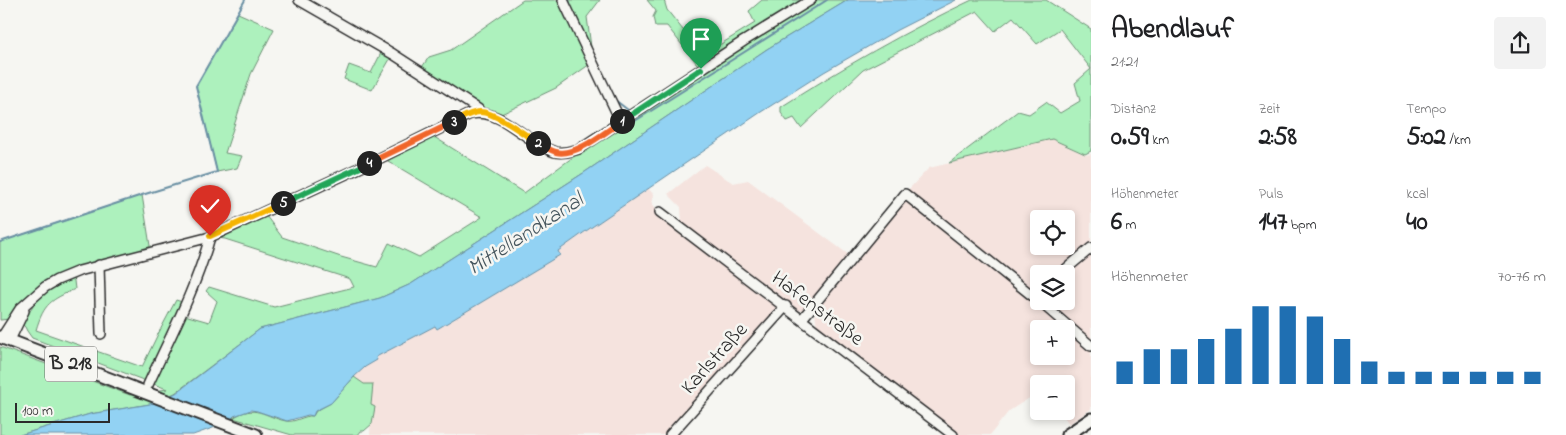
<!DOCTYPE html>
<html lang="de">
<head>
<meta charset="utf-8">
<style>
  :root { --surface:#fff; --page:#f2f2f2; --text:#202124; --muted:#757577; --accent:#1f6fb2 }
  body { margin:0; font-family:"Indie Flower",sans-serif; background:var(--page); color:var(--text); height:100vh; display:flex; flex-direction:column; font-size:19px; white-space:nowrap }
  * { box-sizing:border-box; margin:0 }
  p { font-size:16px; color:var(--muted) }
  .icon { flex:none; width:28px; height:28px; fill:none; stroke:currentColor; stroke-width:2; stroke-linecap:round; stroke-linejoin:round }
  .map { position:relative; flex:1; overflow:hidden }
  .panel { display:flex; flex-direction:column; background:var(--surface); width:475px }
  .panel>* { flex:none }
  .controls { position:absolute; left:1030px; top:210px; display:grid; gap:10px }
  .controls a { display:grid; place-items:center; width:45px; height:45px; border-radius:5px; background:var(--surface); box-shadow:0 2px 8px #0003; font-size:25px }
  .scale { position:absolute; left:15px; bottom:12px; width:95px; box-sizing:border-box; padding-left:5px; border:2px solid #2b2b2b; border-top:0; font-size:14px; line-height:18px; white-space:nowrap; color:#2b2b2b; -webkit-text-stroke:4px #f6f6f2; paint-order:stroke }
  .pin { position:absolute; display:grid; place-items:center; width:42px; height:42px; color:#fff; margin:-51px -21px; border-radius:50% 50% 50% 0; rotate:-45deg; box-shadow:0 0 5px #0007 }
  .pin .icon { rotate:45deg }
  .km { position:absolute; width:25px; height:25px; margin:-12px; border-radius:50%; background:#222; color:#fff; font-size:14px; line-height:25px; text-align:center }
  .round { display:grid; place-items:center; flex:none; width:52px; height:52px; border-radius:5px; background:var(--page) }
  .overview { display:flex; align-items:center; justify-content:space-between; height:85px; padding:0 20px }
  h1 { font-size:28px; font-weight:800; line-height:38px }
  .figures { display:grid; grid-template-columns:repeat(3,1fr); gap:8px; height:85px; padding:5px 20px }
  .figures div { display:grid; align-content:center }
  .figures b { font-size:25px; font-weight:800 }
  .figures small { font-size:14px; font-weight:400 }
  .figures p { font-size:14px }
  .chart { height:140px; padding:10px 20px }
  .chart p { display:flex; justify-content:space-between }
  .chart svg { width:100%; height:90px; margin-top:5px; stroke:var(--accent); stroke-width:6 }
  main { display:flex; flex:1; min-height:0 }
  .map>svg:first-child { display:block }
  .built { fill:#f5e3de; fill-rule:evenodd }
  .green { fill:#adf1bd; stroke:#6c8e74 }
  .water { fill:#92d2f3; stroke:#698fa3 }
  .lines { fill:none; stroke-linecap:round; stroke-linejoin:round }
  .stream { stroke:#698fa3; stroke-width:2 }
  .minor-casing { stroke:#2b2b2b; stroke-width:12 }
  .major-casing { stroke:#2b2b2b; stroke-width:15 }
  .minor { stroke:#f6f6f2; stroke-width:9 }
  .major { stroke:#f6f6f2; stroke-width:11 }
  .split-1-casing { stroke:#fff; stroke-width:10 }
  .split-2-casing { stroke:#fff; stroke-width:10 }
  .split-3-casing { stroke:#fff; stroke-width:10 }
  .split-4-casing { stroke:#fff; stroke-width:10 }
  .split-5-casing { stroke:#fff; stroke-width:10 }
  .split-6-casing { stroke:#fff; stroke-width:10 }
  .split-1 { stroke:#22a559; stroke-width:6 }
  .split-2 { stroke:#f0652b; stroke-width:6 }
  .split-3 { stroke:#f5b400; stroke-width:6 }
  .split-4 { stroke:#f0652b; stroke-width:6 }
  .split-5 { stroke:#22a559; stroke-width:6 }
  .split-6 { stroke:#f5b400; stroke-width:6 }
  .labels { text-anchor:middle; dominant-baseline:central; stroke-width:5; stroke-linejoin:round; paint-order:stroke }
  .shield { fill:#f6f6f2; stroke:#686867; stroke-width:1 }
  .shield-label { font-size:20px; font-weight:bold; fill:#2b2b2b }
  .street-label { font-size:21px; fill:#2b2b2b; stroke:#f6f6f2 }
  .water-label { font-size:22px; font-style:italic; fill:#45555d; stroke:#f6f6f2 }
</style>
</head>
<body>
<main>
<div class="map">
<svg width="1091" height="435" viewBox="0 0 1091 435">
  <rect width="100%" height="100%" fill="#f6f6f2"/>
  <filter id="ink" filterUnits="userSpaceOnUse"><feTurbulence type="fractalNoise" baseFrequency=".02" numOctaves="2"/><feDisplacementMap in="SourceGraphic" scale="10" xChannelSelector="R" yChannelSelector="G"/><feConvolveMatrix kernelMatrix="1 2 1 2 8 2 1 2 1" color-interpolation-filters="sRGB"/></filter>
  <g filter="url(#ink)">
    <g class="built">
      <path d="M 1052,139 L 1086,155 L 1091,154 L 1091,409 L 1069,424 L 1060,411 L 1066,411 L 1066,384 L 1039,384 L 1039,392 L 1009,411 L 990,435 L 960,435 L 818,327 L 816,321 L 815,312 L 911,195 L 907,191 L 929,168 ZM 1039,219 L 1066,219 L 1066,246 L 1039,246 ZM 1039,274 L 1066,274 L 1066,301 L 1039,301 ZM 1039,329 L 1066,329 L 1066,356 L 1039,356 Z"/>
      <path d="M 705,165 L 733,183 L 748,180 L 849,255 L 805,310 L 794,311 L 682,224 L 681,207 L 668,194 Z"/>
      <path d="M 648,188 L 653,194 L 652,204 L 660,212 L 786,306 L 668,435 L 370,435 L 372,384 L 364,384 L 354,377 L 365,367 L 377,360 L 376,357 L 435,326 L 437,329 L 560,255 L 558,251 Z"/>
    </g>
    <g class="green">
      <path d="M 523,0 L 600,0 L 587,17 L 593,62 L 556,88 L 497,116 L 488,110 L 478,114 L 420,70 L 429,57 L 451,50 Z"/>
      <path d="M 647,0 L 664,0 L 667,10 L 703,55 L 755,23 L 749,11 L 762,0 L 848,0 L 767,49 L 585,172 L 411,284 L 380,298 L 260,329 L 175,393 L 150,404 L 90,414 L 20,435 L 0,435 L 0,347 L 130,395 L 167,389 L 32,338 L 27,331 L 25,327 L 22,324 L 44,289 L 10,319 L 0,320 L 0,242 L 142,195 L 151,252 L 73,273 L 75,289 C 51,300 44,303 36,330 L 142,367 L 157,336 L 176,300 L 185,303 L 181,314 L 209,322 L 217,301 L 206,291 L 209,287 L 274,307 L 354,287 L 350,279 L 225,239 L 210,237 L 263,212 L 282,237 L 341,257 L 377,267 L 389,243 L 419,257 L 482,217 L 383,158 L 431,135 L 524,193 L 621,122 L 701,69 L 667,26 L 655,26 L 653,17 L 656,11 Z"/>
      <path d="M 972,0 L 1046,0 L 1091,29 L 1091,151 L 1085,154 L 1052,139 L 949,163 L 1018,111 L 1029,114 L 1046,102 L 1060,113 L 1080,101 L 1075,83 L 1091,69 L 1060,29 L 1037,44 L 1013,17 L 995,31 L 977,11 L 863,70 L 801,128 L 794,118 L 787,121 L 781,113 L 781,107 C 842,68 906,31 972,0 Z"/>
      <path d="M 238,13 L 274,29 L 251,74 L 225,153 L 242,156 L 237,168 L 217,172 L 196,86 Z"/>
      <path d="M 383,49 L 393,54 L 372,90 L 344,79 L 349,65 L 371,73 Z"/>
      <path d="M 354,377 L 364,384 L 373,384 L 371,405 L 375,407 L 372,424 L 364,431 L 361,431 L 358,435 L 292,435 L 233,418 C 255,403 265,417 286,421 C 295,423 304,415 313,416 L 316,411 L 331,403 Z"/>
    </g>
    <path class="water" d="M 848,0 L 956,0 L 897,30 L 824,72 L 761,112 L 586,231 L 558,251 L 560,255 L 437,329 L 435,326 L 376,357 L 377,360 L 365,367 L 354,377 L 331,403 L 315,411 L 313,416 L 308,415 L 287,421 L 257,411 L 251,410 L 234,416 L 227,423 L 193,435 L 20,435 L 90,414 L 150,404 L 176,393 L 260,329 L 380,298 L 411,284 L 585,172 L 767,49 Z"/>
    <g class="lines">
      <g class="stream">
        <path d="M 569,0 L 572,10"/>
        <path d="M 613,95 L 615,100 L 628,110"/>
        <path d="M 633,118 L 635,121 L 827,0"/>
        <path d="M 0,242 L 142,195 L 217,172 L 196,86 L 245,0"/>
      </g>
      <defs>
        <g id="minor">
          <path d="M 299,0 L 393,54 L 478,109 L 480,112"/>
          <path d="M 563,0 L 621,122"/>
          <path d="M 660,212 L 953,435"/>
          <path d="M 99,265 L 101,334"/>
          <path d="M 1060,274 L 1091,248"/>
          <path d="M 1039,301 L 1091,346"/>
          <path d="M 802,319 L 905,194 L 1039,301"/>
          <path d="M 2,337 L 20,309 L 45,287 L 57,280 L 79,271 L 210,237 L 374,161 L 470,114 C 504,108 525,143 555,152 C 564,154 571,151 579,149 L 744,41 L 811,0"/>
          <path d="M 10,340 L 24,311"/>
          <path d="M 148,385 C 170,337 196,288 210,237"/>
          <path d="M 670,435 L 786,306"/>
        </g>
        <g id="major">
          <path d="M 0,337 L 256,435"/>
          <path d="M 1067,435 L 1091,419"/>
        </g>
      </defs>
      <use href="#minor" class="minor-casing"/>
      <use href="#major" class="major-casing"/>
      <use href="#minor" class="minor"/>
      <use href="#major" class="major"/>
    </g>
  </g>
  <g class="lines" filter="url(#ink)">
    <defs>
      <path id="split-1" d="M 622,121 L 701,69"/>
      <path id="split-2" d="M 538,143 C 543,146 550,150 556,152 C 576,157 605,132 622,121"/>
      <path id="split-3" d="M 454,122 C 462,118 470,112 480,112 C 495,112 524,134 538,143"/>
      <path id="split-4" d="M 369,163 L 454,122"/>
      <path id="split-5" d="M 283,203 L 369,163"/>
      <path id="split-6" d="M 210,236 L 283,203"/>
    </defs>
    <use href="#split-1" class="split-1-casing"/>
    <use href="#split-2" class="split-2-casing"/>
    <use href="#split-3" class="split-3-casing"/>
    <use href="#split-4" class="split-4-casing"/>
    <use href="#split-5" class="split-5-casing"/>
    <use href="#split-6" class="split-6-casing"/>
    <use href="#split-1" class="split-1"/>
    <use href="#split-2" class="split-2"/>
    <use href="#split-3" class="split-3"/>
    <use href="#split-4" class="split-4"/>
    <use href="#split-5" class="split-5"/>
    <use href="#split-6" class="split-6"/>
  </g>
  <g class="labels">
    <rect class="shield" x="45" y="346.5" width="52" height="35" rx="4"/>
    <g class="shield-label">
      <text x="71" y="364">B 218</text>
    </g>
    <g class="street-label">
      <text transform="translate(817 309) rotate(37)">Hafenstraße</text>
      <text transform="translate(715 359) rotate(-48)">Karlstraße</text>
    </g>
    <g class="water-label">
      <text transform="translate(526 235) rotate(-33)">Mittellandkanal</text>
    </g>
  </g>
</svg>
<div class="controls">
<a><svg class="icon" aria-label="locate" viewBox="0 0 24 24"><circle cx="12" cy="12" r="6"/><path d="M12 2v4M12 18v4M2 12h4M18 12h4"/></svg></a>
<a><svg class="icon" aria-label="layers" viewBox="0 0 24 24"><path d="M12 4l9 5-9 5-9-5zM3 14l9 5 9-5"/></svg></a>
<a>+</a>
<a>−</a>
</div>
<div class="scale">100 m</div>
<div class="pin" style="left:701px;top:69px;background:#1e9e55"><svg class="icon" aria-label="arrive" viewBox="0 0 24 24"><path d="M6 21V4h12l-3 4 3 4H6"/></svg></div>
<div class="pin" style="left:210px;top:236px;background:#d93025"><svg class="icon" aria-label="check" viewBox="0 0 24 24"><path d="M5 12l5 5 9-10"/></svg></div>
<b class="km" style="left:622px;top:121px">1</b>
<b class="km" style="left:538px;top:143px">2</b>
<b class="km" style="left:454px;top:122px">3</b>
<b class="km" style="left:369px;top:163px">4</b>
<b class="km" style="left:283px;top:203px">5</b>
</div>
<section class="panel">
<div class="overview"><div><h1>Abendlauf</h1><p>21:21</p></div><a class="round"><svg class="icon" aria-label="share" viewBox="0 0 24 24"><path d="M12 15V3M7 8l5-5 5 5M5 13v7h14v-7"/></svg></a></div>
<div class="figures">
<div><p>Distanz</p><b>0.59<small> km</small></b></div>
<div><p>Zeit</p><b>2:58</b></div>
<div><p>Tempo</p><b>5:02<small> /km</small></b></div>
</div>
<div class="figures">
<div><p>Höhenmeter</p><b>6<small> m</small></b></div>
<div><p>Puls</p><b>147<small> bpm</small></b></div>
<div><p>kcal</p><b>40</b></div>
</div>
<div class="chart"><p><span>Höhenmeter</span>70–76 m</p>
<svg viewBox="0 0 160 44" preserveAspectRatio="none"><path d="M5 44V33M15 44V27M25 44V27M35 44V22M45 44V17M55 44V6M65 44V6M75 44V11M85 44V22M95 44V33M105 44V38M115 44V38M125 44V38M135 44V38M145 44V38M155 44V38"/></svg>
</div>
</section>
</main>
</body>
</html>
